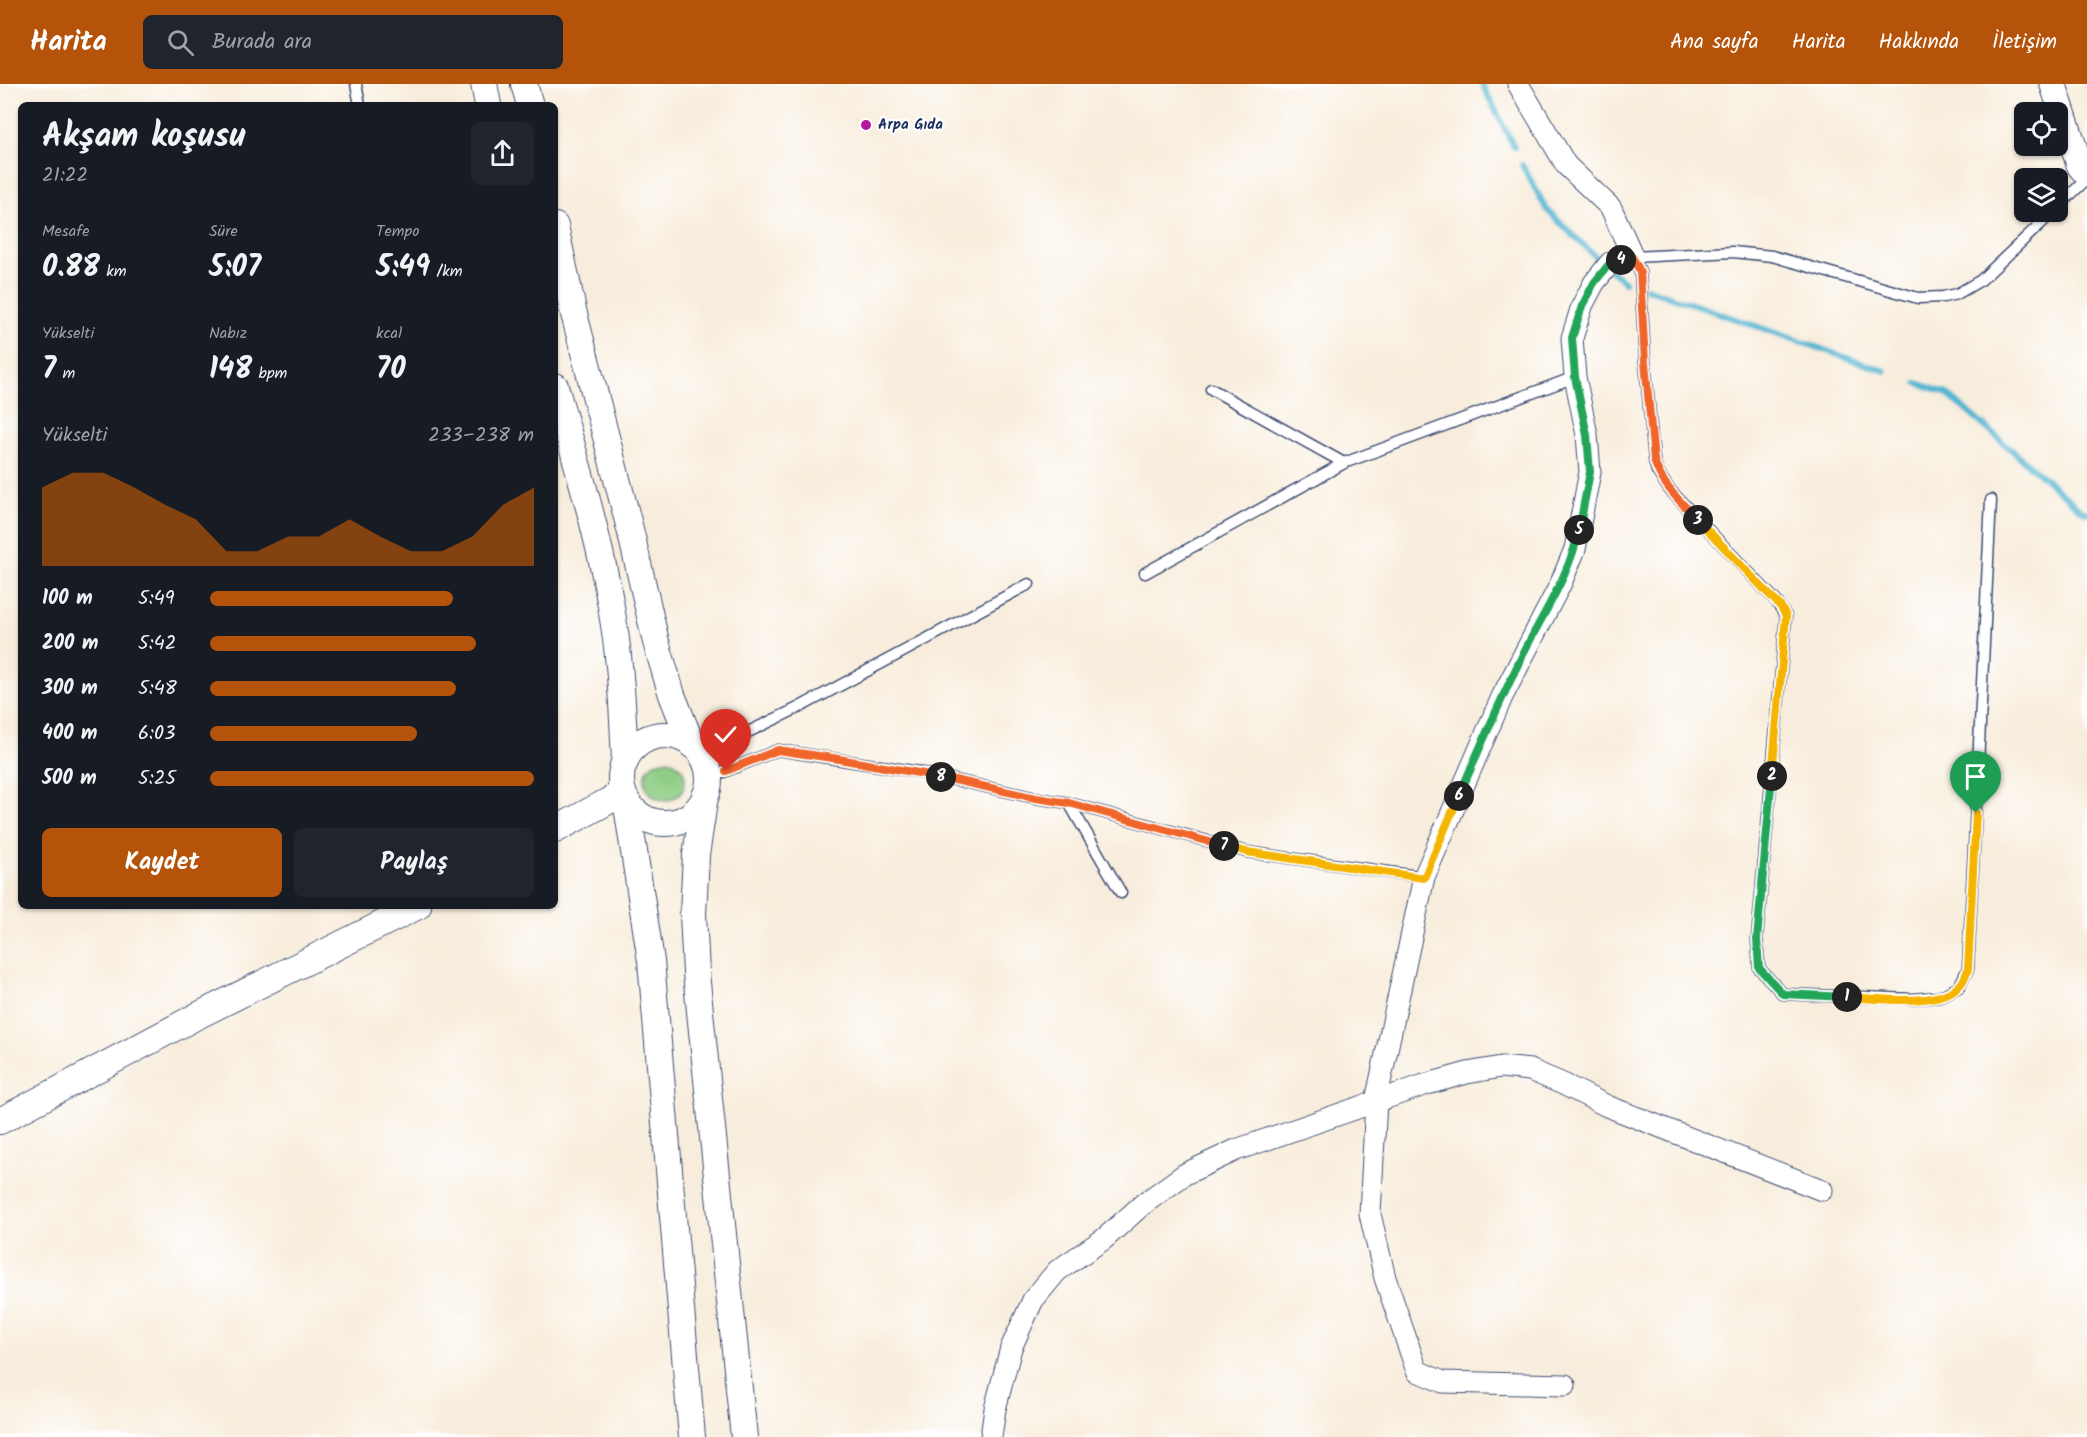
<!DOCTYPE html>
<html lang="tr">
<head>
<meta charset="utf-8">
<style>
  :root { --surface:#171b24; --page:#20242c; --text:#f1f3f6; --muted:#9ea1a6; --accent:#b45309 }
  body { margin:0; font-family:Kalam,sans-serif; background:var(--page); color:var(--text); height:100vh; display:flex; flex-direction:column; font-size:22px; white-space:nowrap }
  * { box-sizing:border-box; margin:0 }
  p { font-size:20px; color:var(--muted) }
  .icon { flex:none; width:33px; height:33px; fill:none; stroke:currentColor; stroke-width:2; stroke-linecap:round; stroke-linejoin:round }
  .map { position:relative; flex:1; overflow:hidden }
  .drawer { position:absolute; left:18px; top:18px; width:540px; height:807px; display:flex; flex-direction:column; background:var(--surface); border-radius:9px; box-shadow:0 2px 4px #0004 }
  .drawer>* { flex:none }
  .controls { position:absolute; left:2014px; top:18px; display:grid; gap:12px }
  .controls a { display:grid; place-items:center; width:54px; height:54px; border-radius:9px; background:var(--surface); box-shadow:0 2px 4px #0004; font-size:30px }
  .pin { position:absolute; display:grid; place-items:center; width:51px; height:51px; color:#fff; margin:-62px -26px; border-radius:50% 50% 50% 0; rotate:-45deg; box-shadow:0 0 6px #0007 }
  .pin .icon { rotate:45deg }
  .km { position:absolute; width:30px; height:30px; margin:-15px; border-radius:50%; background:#222; color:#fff; font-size:16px; line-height:30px; text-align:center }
  .round { display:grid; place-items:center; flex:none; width:63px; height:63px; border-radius:9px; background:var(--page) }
  .head { display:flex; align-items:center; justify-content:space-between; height:102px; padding:0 24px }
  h1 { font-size:33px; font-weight:700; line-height:45px }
  .figures { display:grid; grid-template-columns:repeat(3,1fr); gap:9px; height:102px; padding:6px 24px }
  .figures div { display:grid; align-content:center }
  .figures b { font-size:30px; font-weight:700 }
  .figures small { font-size:16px; font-weight:400 }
  .figures p { font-size:16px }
  .chart { height:168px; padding:12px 24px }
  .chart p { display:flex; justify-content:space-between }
  .chart svg { width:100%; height:108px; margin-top:6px; fill:var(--accent); opacity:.7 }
  .primary-button { display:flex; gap:12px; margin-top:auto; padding:12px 24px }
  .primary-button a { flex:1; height:69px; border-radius:9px; background:var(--accent); color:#fff; font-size:24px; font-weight:700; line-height:69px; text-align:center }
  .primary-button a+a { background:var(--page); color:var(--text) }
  ul { padding:0 24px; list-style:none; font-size:20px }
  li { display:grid; grid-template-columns:96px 72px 1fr; align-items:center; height:45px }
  li i { height:15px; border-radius:8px; background:var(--accent) }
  header { display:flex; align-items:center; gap:36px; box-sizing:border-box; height:84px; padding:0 30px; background:var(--accent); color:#fff }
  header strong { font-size:28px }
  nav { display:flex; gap:33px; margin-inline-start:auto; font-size:21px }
  .search { width:420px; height:54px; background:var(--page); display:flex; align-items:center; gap:15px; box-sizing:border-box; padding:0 21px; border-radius:9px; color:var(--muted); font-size:22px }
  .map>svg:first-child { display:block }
  .green { fill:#90ce85; stroke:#567e72; stroke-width:1.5 }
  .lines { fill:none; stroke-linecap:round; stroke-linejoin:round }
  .stream { stroke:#53b6d1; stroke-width:6 }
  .service-casing { stroke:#3c4c71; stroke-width:13 }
  .minor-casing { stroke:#3c4c71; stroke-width:23 }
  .tertiary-casing { stroke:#3c4c71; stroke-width:28 }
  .service { stroke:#fff; stroke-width:10 }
  .minor { stroke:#fff; stroke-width:21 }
  .tertiary { stroke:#fff; stroke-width:26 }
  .split-1-casing { stroke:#fff; stroke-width:12 }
  .split-2-casing { stroke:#fff; stroke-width:12 }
  .split-3-casing { stroke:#fff; stroke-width:12 }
  .split-4-casing { stroke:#fff; stroke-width:12 }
  .split-5-casing { stroke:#fff; stroke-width:12 }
  .split-6-casing { stroke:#fff; stroke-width:12 }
  .split-7-casing { stroke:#fff; stroke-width:12 }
  .split-8-casing { stroke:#fff; stroke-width:12 }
  .split-9-casing { stroke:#fff; stroke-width:12 }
  .split-1 { stroke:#f5b400; stroke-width:8 }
  .split-2 { stroke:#22a559; stroke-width:8 }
  .split-3 { stroke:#f5b400; stroke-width:8 }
  .split-4 { stroke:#f0652b; stroke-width:8 }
  .split-5 { stroke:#22a559; stroke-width:8 }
  .split-6 { stroke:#22a559; stroke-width:8 }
  .split-7 { stroke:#f5b400; stroke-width:8 }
  .split-8 { stroke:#f0652b; stroke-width:8 }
  .split-9 { stroke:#f0652b; stroke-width:8 }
  .poi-dot { fill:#b5179e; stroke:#fff; stroke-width:2 }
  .labels { text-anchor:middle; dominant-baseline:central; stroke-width:4.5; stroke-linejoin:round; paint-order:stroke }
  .poi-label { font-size:15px; font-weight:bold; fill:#1b2f5e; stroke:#fff; text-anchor:start }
</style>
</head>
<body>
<header>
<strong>Harita</strong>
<div class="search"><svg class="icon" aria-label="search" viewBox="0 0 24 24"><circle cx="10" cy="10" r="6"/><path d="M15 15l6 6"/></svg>Burada ara</div>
<nav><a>Ana sayfa</a><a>Harita</a><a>Hakkında</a><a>İletişim</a></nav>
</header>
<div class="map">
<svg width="2087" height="1353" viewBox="0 0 2087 1353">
  <rect width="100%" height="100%" fill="#fff"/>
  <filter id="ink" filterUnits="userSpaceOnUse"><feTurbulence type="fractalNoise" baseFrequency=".0167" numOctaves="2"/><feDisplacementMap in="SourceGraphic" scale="12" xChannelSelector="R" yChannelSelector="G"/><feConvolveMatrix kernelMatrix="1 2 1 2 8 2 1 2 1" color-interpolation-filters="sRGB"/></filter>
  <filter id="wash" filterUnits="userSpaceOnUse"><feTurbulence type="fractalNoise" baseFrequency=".008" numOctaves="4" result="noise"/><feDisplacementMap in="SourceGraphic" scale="24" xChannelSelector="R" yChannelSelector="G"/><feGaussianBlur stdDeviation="1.35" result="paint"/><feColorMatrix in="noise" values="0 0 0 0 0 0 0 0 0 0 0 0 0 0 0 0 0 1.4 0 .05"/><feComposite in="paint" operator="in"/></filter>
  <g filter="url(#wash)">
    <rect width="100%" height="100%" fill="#f8eddc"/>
    <circle class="green" cx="665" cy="696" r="20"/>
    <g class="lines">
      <g class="stream">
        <path d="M 1482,0 L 1514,63"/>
        <path d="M 1522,81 L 1547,126 L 1598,175"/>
        <path d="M 1611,187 L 1625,198"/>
        <path d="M 1646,204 L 1885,287"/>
        <path d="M 1917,299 L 1946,309 L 2081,426 L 2087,429"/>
      </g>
    </g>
  </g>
  <g filter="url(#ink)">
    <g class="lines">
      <defs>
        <g id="service">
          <path d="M 356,0 L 360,21"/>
          <path d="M 2058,122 L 2087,95"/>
          <path d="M 1211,305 L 1344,379 L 1575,293"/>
          <path d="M 1991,416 L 1968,885 L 1959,903 L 1939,913 L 1913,915 L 1783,910 L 1759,884 L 1757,855 L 1786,532 L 1776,517 L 1669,405 L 1657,387 L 1654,376 L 1645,278 L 1640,187 L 1633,173 L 1733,168 L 1772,172 L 1918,214 L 1943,213 L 1957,210 L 1981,196 L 2053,128"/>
          <path d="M 1145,489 L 1344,379"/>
          <path d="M 705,676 L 742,651 L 800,623 L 1029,500"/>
          <path d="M 709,694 L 778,666 L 919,688 L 1036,714 L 1069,719 L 1121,809"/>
          <path d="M 1069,719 L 1247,768 L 1424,793"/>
        </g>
        <g id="minor">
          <path d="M 1518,0 L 1566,81 L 1611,124 L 1633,173 L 1610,179 L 1594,199 L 1582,222 L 1572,254 L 1575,293 L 1587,351 L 1590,388 L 1575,465 L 1561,499 L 1502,613 L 1424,793 L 1376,1017 L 1370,1130 L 1385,1194 L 1417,1287 L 1443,1298 L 1565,1301"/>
          <path d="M 991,1353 L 995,1325 L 1011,1264 L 1033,1216 L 1057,1187 L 1104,1155 L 1142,1121 L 1185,1090 L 1236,1066 L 1424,1001 L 1467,989 L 1501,983 L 1530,986 L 1563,1000 L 1607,1022 L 1822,1106"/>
        </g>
        <g id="tertiary">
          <path d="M 484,0 L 488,21"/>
          <path d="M 524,0 L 530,21"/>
          <path d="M 2053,0 L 2080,82 L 2087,90"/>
          <path d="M 555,142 L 573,226 L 630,445 L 656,558 L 672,611 L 692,661"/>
          <path d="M 555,302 C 577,381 602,460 614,541 C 621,587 623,632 625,678"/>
          <circle cx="665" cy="695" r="44"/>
          <path d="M 705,712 L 696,771 L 693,830 L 696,889 L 744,1353"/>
          <path d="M 626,716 L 651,877 L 692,1353"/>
          <path d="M 555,746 L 623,709"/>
          <path d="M 0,1037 L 197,932 L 418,822"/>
        </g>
      </defs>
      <use href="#service" class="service-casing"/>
      <use href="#minor" class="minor-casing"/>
      <use href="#tertiary" class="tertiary-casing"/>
      <use href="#service" class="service"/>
      <use href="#minor" class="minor"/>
      <use href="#tertiary" class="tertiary"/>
    </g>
  </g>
  <g class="lines" filter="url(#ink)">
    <defs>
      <path id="split-1" d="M 1847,913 C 1876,914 1938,924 1960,901 C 1964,897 1966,891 1968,885 L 1976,729"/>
      <path id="split-2" d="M 1772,692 L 1757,855 L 1759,884 L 1783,910 L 1847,913"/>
      <path id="split-3" d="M 1698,436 L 1781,523 L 1786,532 L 1772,692"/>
      <path id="split-4" d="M 1621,176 L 1632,173 L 1640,187 L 1645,278 L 1654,376 C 1661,401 1681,418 1698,436"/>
      <path id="split-5" d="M 1579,446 L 1590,388 L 1587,351 L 1575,293 L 1572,254 L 1582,222 L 1594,199 L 1610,179 L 1621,176"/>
      <path id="split-6" d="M 1459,712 C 1480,663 1501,615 1524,568 C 1544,528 1570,490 1579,446"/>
      <path id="split-7" d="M 1224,762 L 1247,768 L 1424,794 L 1459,712"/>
      <path id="split-8" d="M 941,693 L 1036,714 L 1069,719 L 1224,762"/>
      <path id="split-9" d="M 726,687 L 778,666 L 839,675 L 941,693"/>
    </defs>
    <use href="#split-1" class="split-1-casing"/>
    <use href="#split-2" class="split-2-casing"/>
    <use href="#split-3" class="split-3-casing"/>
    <use href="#split-4" class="split-4-casing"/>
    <use href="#split-5" class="split-5-casing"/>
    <use href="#split-6" class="split-6-casing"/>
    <use href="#split-7" class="split-7-casing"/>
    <use href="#split-8" class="split-8-casing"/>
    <use href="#split-9" class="split-9-casing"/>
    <use href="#split-1" class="split-1"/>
    <use href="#split-2" class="split-2"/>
    <use href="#split-3" class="split-3"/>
    <use href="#split-4" class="split-4"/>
    <use href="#split-5" class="split-5"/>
    <use href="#split-6" class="split-6"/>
    <use href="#split-7" class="split-7"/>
    <use href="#split-8" class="split-8"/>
    <use href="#split-9" class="split-9"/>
  </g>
  <circle class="poi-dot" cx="866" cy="41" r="6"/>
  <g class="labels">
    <g class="poi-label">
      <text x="878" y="41">Arpa Gıda</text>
    </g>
  </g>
</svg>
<div class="controls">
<a><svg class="icon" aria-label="locate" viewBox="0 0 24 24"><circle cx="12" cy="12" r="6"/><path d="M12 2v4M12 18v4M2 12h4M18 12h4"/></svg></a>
<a><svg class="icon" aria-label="layers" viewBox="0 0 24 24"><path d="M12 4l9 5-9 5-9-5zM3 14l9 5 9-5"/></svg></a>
</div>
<div class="pin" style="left:1976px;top:729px;background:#1e9e55"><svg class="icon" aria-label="arrive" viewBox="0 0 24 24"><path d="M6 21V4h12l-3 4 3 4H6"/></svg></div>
<div class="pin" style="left:726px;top:687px;background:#d93025"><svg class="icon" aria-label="check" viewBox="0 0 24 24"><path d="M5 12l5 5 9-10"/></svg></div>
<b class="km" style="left:1847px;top:913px">1</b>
<b class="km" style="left:1772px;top:692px">2</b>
<b class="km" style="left:1698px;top:436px">3</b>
<b class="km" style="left:1621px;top:176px">4</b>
<b class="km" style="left:1579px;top:446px">5</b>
<b class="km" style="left:1459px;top:712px">6</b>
<b class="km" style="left:1224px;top:762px">7</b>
<b class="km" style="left:941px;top:693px">8</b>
<section class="drawer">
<div class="head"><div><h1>Akşam koşusu</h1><p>21:22</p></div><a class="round"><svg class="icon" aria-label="share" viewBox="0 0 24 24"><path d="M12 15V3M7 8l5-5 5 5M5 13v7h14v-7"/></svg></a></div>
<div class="figures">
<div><p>Mesafe</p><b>0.88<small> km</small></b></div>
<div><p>Süre</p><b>5:07</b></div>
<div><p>Tempo</p><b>5:49<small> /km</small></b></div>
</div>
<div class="figures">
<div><p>Yükselti</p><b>7<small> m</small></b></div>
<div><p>Nabız</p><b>148<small> bpm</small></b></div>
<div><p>kcal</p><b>70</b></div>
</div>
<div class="chart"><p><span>Yükselti</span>233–238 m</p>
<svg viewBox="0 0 160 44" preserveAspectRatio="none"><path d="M0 44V12L10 6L20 6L30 12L40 19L50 25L60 38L70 38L80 32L90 32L100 25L110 32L120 38L130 38L140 32L150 19L160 12V44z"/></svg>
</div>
<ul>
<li><b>100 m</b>5:49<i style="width:75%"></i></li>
<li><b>200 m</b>5:42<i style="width:82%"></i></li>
<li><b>300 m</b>5:48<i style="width:76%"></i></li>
<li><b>400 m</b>6:03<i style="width:64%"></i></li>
<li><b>500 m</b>5:25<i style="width:100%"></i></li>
</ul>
<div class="primary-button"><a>Kaydet</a><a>Paylaş</a></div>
</section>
</div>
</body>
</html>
